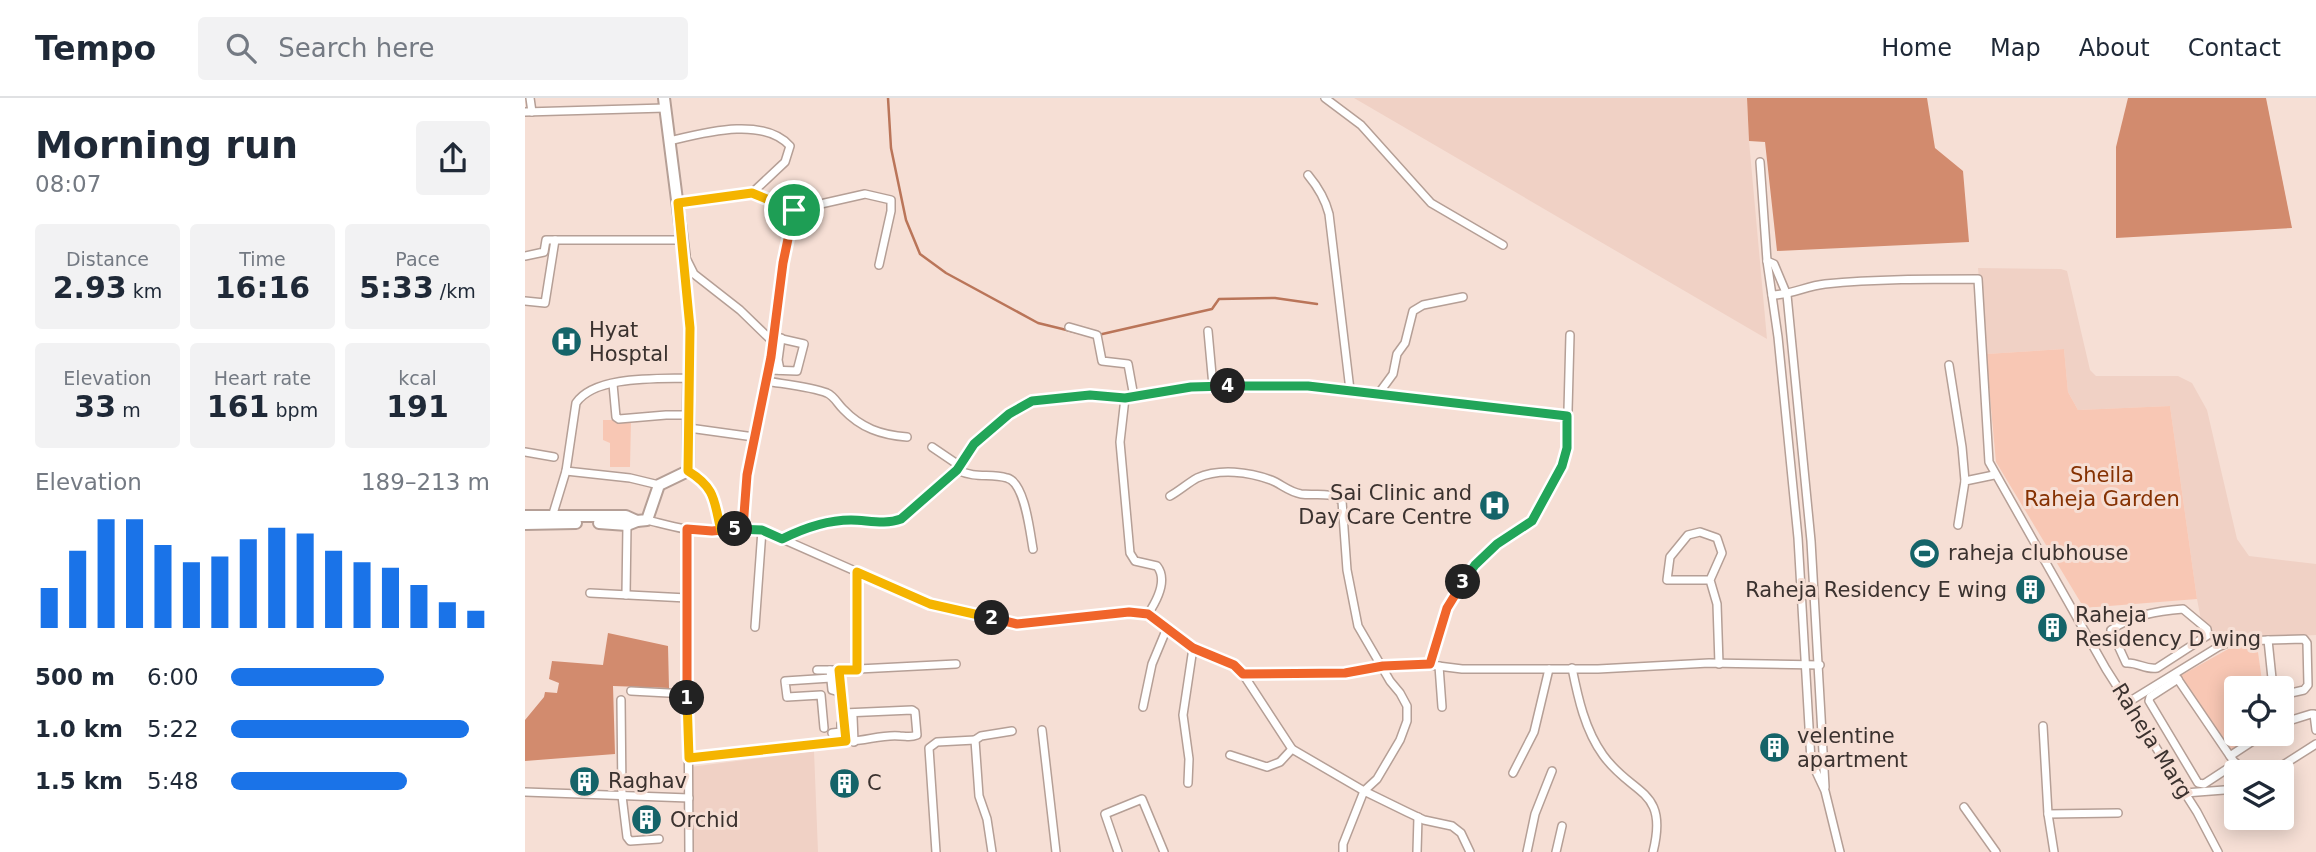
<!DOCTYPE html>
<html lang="en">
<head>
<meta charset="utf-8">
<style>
  :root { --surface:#fff; --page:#f2f2f3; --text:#1f2937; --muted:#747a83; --line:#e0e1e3; --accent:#1a73e8 }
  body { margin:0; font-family:"DejaVu Sans",sans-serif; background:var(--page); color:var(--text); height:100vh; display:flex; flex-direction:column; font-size:26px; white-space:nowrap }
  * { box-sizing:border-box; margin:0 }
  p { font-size:23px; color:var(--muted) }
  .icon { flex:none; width:38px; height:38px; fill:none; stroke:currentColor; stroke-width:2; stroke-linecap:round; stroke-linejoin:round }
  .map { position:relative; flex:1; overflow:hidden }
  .side { display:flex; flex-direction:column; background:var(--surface); width:525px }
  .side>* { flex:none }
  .controls { position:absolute; left:1699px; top:578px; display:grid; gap:14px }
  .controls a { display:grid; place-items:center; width:70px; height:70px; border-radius:7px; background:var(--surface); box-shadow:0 4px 18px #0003; font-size:35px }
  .pin { position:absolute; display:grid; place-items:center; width:60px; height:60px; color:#fff; margin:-30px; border:4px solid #fff; border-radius:50%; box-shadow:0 2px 7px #0007 }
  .km { position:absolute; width:35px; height:35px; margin:-18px; border-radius:50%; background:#222; color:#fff; font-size:19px; line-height:35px; text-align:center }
  .round { display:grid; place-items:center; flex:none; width:74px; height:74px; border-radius:7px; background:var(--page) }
  .head { display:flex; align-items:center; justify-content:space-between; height:119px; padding:0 35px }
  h1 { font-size:38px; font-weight:700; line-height:52px }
  .metrics { display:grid; grid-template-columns:repeat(3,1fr); gap:10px; height:119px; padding:7px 35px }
  .metrics div { display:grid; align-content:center; border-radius:7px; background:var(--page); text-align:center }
  .metrics b { font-size:30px; font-weight:700 }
  .metrics small { font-size:19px; font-weight:400 }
  .metrics p { font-size:19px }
  .chart { height:196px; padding:14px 35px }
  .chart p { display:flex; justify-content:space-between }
  .chart svg { width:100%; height:126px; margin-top:7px; stroke:var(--accent); stroke-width:6 }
  ul { padding:0 35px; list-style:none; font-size:23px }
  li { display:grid; grid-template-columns:112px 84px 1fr; align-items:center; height:52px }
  li i { height:18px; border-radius:9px; background:var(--accent) }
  header { display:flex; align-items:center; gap:42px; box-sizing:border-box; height:98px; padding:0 35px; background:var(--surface); border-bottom:2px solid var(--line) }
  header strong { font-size:33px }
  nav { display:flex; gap:38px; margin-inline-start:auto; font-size:24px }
  .search { width:490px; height:63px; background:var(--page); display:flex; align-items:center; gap:18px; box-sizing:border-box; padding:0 24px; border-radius:7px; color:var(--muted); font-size:26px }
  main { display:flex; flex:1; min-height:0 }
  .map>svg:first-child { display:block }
  .built { fill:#f0d1c5 }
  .green { fill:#f8c7b4 }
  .forest { fill:#d28b6e }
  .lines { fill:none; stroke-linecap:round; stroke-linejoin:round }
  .stream { stroke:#ba7559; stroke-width:2.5 }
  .street-casing { stroke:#b59f96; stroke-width:10 }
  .secondary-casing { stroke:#b59f96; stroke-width:14 }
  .street { stroke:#fff; stroke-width:7 }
  .secondary { stroke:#fff; stroke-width:10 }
  .split-1-casing { stroke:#fff; stroke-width:14 }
  .split-2-casing { stroke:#fff; stroke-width:14 }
  .split-3-casing { stroke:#fff; stroke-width:14 }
  .split-4-casing { stroke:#fff; stroke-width:14 }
  .split-5-casing { stroke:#fff; stroke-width:14 }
  .split-6-casing { stroke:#fff; stroke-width:14 }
  .split-1 { stroke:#f0652b; stroke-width:9 }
  .split-2 { stroke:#f5b400; stroke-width:9 }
  .split-3 { stroke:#f0652b; stroke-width:9 }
  .split-4 { stroke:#22a559; stroke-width:9 }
  .split-5 { stroke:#22a559; stroke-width:9 }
  .split-6 { stroke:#f5b400; stroke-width:9 }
  .labels { text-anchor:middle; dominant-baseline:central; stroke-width:6; stroke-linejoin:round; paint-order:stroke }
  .poi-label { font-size:21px; fill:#3b322f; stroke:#f6dfd5; text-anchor:start }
  .park-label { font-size:21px; fill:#853102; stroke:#f6dfd5 }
  .street-label { font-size:21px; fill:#3b322f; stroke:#f6dfd5 }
</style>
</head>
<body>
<header>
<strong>Tempo</strong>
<div class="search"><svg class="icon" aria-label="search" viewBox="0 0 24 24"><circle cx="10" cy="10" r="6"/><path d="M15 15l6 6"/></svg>Search here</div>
<nav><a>Home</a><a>Map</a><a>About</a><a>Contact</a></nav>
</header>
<main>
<section class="side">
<div class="head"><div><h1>Morning run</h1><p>08:07</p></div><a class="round"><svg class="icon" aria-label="share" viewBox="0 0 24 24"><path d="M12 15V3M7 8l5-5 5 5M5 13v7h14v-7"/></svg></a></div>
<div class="metrics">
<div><p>Distance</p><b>2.93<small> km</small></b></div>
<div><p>Time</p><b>16:16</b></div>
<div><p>Pace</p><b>5:33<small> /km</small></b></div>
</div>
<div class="metrics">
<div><p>Elevation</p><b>33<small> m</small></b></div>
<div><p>Heart rate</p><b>161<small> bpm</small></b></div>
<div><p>kcal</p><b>191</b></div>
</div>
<div class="chart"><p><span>Elevation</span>189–213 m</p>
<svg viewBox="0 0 160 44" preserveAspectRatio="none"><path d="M5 44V30M15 44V17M25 44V6M35 44V6M45 44V15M55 44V21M65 44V19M75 44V13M85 44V9M95 44V11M105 44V17M115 44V21M125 44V23M135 44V29M145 44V35M155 44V38"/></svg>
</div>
<ul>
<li><b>500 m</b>6:00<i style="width:59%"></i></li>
<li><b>1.0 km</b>5:22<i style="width:92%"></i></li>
<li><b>1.5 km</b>5:48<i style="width:68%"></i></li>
</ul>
</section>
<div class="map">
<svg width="1791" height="754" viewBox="0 0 1791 754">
  <rect width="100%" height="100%" fill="#f6dfd5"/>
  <g class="built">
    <path d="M 829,0 L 1222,0 L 1224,43 L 1242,241 Z"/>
    <path d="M 1453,170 L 1536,171 L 1542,173 L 1565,272 L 1571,278 L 1653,278 L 1667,285 L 1682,312 L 1712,441 L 1724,458 L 1791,466 L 1791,537 L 1680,543 L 1672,501 L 1645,308 L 1553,312 L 1543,294 L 1539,251 L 1461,256 Z"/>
    <path d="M 289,653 L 293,754 L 167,754 L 165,669 Z"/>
  </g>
  <g class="green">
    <path d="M 1539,251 L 1543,294 L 1553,312 L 1645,308 L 1672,501 L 1559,510 L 1471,364 L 1461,256 Z"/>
    <path d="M 78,322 L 106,322 L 105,369 L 85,369 L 85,345 L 78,342 Z"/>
    <path d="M 1732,547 L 1738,590 L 1712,590 L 1712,635 L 1744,635 L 1745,637 L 1705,658 L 1655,578 L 1705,550 Z"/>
  </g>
  <g class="forest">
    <path d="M 1222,0 L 1402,0 L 1410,50 L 1438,73 L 1444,144 L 1252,153 L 1240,44 L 1224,43 Z"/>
    <path d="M 1603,0 L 1741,0 L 1767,130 L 1591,140 L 1591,49 Z"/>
    <path d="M 83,535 L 143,548 L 144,590 L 88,588 L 90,656 L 0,663 L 0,622 L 19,599 L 20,594 L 32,595 L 34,585 L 24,581 L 27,563 L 78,567 Z"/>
  </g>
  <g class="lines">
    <g class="stream">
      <path d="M 363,0 L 366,50 L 381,122 L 395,156 L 421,175 L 513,225 L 566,238"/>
      <path d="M 573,237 L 687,211 L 694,201 L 750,200 L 792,206"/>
    </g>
    <defs>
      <g id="street">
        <path d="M 5,0 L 7,14"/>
        <path d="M 800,0 L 836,27 L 906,105 L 978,147"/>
        <path d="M 0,14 L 140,10"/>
        <path d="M 144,43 C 178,35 238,18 265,48 L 260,64 L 227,95"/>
        <path d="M 1235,64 L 1242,163 L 1253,239 L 1273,440 L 1286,663 L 1300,693 L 1315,754"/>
        <path d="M 783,77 C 793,89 800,100 804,116 L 825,292"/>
        <path d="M 153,105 L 227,95 L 269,112 L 340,96 L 366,102 L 366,113 L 354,167"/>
        <path d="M 0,158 L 19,154 L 21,142 L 157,142"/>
        <path d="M 161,160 L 169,176 L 215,212 L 248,244 L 222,377 L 218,430"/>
        <path d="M 1242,163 L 1249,166 L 1262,197 L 1286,443 L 1300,689"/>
        <path d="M 1247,197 C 1266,197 1281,188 1300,186 C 1351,181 1401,181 1453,181 L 1464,364 L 1581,571 L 1672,714 L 1693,754"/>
        <path d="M 0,203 L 20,205 L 30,142"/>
        <path d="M 544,229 L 572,237 L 577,263 L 603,266 L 609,299"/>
        <path d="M 683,233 L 688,288"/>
        <path d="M 248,244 L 259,165 L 269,112"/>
        <path d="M 1424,267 L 1437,349 L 1440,383"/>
        <path d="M 244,272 L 272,273 L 279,246 L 248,239"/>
        <path d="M 255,272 L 253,262 L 256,240"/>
        <path d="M 241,283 C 258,286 287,289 302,295 C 309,298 312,305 318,311 C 336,330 356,337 382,339"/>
        <path d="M 88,286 L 91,319 L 94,321 L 141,317 L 164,317"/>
        <path d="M 854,295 L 868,276 L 872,256 L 880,245 L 888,213 L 898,207 L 938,199"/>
        <path d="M 600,300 L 595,344 L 605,455 L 610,463 L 632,468 C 643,482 631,504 623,516"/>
        <path d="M 164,330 L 229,339"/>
        <path d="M 407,349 L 435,368"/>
        <path d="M 0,354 L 29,359"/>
        <path d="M 432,372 C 452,381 464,375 482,380 C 500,384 505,435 508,451"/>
        <path d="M 41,373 L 105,380 L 134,387"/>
        <path d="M 163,373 C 191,389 189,403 196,433"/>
        <path d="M 645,398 C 654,393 663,385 672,380 C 695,370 724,374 746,382 C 756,386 764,394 776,396 C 790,398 805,393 817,403 L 822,472 L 833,528 L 865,583 L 875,595 L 882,608 L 882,623 L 875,642 L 852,681 L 839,693 L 818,746 L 818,754"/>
        <path d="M 27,419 L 41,373 L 51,305 C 70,277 134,281 164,280 L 165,230 L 159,157"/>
        <path d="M 122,422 C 143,427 165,434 187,433 C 204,433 220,430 237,432 L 405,506 L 492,526 L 604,515 L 623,516 L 668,550 L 709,567 L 718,576 L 767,651 L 839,693 L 882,714 L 899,722 L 927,728 L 936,735 L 945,754"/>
        <path d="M 1433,427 L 1440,383 L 1469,377"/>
        <path d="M 162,431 L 164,754"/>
        <path d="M 257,441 C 279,430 301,422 326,422 C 342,422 360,427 376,421 L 432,372 L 449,346 L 484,316 L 507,303 L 531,299 L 565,297 L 600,300 L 665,289 L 783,288 L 1042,318"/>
        <path d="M 1185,482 L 1197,455 L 1192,440 L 1175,434 L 1163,437 L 1145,459 L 1142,482 L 1185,482 L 1192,506 L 1194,566"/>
        <path d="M 65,495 L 162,500"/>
        <path d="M 101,497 L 102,427"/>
        <path d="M 1658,511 L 1682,531 L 1683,537 L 1632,570 C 1620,572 1613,564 1601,565 L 1586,532 C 1607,517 1633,513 1658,511 Z"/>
        <path d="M 230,529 L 237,432"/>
        <path d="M 1743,542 L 1779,541 L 1782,545 L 1783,587 L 1779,592 L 1757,597"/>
        <path d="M 905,567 L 922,510 L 934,489 L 950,467 L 972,446 L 1007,423 L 1037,368 L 1042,350 L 1045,237"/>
        <path d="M 914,568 L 917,609"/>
        <path d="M 1047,570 C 1053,600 1060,632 1078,657 C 1107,698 1144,690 1128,754"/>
        <path d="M 292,572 L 310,572"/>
        <path d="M 305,572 L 307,592 L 314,594 L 315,600"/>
        <path d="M 332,572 L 332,474"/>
        <path d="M 718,576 L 820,575 L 858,568 L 905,567 L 937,571 L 1073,571 L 1184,565 L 1295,567"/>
        <path d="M 1652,580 L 1705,658"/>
        <path d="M 1653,581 L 1625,599 L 1624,603 L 1673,685 L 1679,686 L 1711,665"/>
        <path d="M 106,593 L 162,596"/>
        <path d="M 96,602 L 97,698 L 102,739 L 105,743 L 134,741"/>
        <path d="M 1602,605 L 1693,549 L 1705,544 L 1743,542 L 1748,590"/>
        <path d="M 618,609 L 627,566 L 642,530"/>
        <path d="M 319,615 L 387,612 L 390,614 L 392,637 C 385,640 382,638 375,638 C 356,636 339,644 321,643"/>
        <path d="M 328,619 L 329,644"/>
        <path d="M 1757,625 L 1786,616 L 1789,616 L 1791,632"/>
        <path d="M 1518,628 L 1523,716 L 1529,754"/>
        <path d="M 299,630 L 296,597 L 262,599 L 260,583 L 306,580"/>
        <path d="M 517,632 L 531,754"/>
        <path d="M 307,635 L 316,634 L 316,626"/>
        <path d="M 705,657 L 742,669 L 755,664 L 767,651"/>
        <path d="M 164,660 L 321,643 L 314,572 L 431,566"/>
        <path d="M 1717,674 L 1705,658 L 1740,635"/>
        <path d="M 1747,674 L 1791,646"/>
        <path d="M 988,675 L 1009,634 L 1024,571"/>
        <path d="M 663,685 L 664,661 L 658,617 L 668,550"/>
        <path d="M 0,694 L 164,700"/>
        <path d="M 1660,695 L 1712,691"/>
        <path d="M 1439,709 L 1471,754"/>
        <path d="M 1523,716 L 1593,715"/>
        <path d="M 411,754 L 404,650 L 412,644 L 450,642"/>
        <path d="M 467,754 L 462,721 L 454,698 L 450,642 L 456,638 L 487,633"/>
        <path d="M 593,754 L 580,716 L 617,701 L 639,754"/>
        <path d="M 892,754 L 893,719"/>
        <path d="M 1002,754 L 1010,716 L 1027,673"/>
        <path d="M 1031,754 L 1037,728"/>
      </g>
      <g id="secondary">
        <path d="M 139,0 L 159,157"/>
        <path d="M 0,418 L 101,418 L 112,423 L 122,422 L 134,387 L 163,373 L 164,280"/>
        <path d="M 74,425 L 102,427 L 112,423"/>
        <path d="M 0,426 L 51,425"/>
      </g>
    </defs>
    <use href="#street" class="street-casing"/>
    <use href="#secondary" class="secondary-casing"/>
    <use href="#street" class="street"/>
    <use href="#secondary" class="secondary"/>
  </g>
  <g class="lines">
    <defs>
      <path id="split-1" d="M 162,600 L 162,431 L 187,433 L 218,430 L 222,377 L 246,259 L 258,165 L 269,112"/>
      <path id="split-2" d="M 162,600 L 164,660 L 321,643 L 314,572 L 332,572 L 332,474 L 405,506 L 467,520"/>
      <path id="split-3" d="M 467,520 L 492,526 L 604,514 L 623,516 L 668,550 L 709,567 L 718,576 L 820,575 L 858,568 L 905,566 L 922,510 L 938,484"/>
      <path id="split-4" d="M 703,288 L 783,288 L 1042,318 L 1042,350 L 1037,368 L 1007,423 L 972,446 L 950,467 L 938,484"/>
      <path id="split-5" d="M 210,431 L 237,432 L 257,441 C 279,430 301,422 326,422 C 342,422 360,427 376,421 L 432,372 L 449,346 L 484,316 L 507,303 L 565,297 L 600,300 L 666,289 L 703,288"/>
      <path id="split-6" d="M 210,431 L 196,433 C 189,403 191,390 163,373 L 165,230 L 153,105 L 227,95 L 269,112"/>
    </defs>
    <use href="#split-1" class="split-1-casing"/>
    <use href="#split-2" class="split-2-casing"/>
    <use href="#split-3" class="split-3-casing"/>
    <use href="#split-4" class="split-4-casing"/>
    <use href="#split-5" class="split-5-casing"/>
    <use href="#split-6" class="split-6-casing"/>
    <use href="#split-1" class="split-1"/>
    <use href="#split-2" class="split-2"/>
    <use href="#split-3" class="split-3"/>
    <use href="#split-4" class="split-4"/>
    <use href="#split-5" class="split-5"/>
    <use href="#split-6" class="split-6"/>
  </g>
  <defs>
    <symbol id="hospital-disc" viewBox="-11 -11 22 22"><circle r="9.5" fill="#156469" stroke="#f6dfd5"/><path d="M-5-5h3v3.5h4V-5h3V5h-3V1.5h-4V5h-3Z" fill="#fff"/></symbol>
    <symbol id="stadium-disc" viewBox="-11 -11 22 22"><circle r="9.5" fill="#156469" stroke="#f6dfd5"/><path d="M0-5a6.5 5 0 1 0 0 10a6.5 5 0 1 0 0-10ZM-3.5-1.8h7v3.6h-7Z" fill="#fff"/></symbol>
    <symbol id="building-disc" viewBox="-11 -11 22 22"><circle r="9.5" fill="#156469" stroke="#f6dfd5"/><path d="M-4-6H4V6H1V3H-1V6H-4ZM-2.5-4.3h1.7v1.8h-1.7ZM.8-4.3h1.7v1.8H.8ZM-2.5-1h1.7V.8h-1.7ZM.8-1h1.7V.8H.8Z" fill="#fff"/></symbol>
  </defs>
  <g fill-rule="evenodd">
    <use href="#hospital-disc" x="24" y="226" width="35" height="35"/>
    <use href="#hospital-disc" x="952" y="390" width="35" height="35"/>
    <use href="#stadium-disc" x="1382" y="438" width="35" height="35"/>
    <use href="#building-disc" x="1488" y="474" width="35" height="35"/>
    <use href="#building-disc" x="1510" y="512" width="35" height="35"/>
    <use href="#building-disc" x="1232" y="632" width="35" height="35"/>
    <use href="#building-disc" x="42" y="666" width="35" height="35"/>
    <use href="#building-disc" x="302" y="668" width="35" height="35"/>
    <use href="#building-disc" x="104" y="704" width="35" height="35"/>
  </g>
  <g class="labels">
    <g class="poi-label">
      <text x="64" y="232">Hyat<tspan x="64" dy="24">Hosptal</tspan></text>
      <text x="947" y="395" text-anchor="end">Sai Clinic and<tspan x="947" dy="24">Day Care Centre</tspan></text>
      <text x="1423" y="455">raheja clubhouse</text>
      <text x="1482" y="492" text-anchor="end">Raheja Residency E wing</text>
      <text x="1550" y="517">Raheja<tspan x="1550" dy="24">Residency D wing</tspan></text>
      <text x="1272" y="638">velentine<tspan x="1272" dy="24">apartment</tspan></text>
      <text x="83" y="683">Raghav</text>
      <text x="342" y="685">C</text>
      <text x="145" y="722">Orchid</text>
    </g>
    <g class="park-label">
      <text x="1577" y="377">Sheila<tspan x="1577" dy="24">Raheja Garden</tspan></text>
    </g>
    <g class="street-label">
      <text transform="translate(1627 643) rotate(58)">Raheja Marg</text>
    </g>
  </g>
</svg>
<div class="controls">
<a><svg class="icon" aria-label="locate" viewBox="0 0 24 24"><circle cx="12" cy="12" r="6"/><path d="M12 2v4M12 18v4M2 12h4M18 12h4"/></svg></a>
<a><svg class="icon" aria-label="layers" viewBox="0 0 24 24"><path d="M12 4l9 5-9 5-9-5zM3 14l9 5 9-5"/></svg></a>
</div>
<div class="pin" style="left:269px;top:112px;background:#1e9e55"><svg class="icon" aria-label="arrive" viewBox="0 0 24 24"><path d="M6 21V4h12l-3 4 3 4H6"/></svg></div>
<b class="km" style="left:162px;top:600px">1</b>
<b class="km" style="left:467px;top:520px">2</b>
<b class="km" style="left:938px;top:484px">3</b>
<b class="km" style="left:703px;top:288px">4</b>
<b class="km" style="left:210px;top:431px">5</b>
</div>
</main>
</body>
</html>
